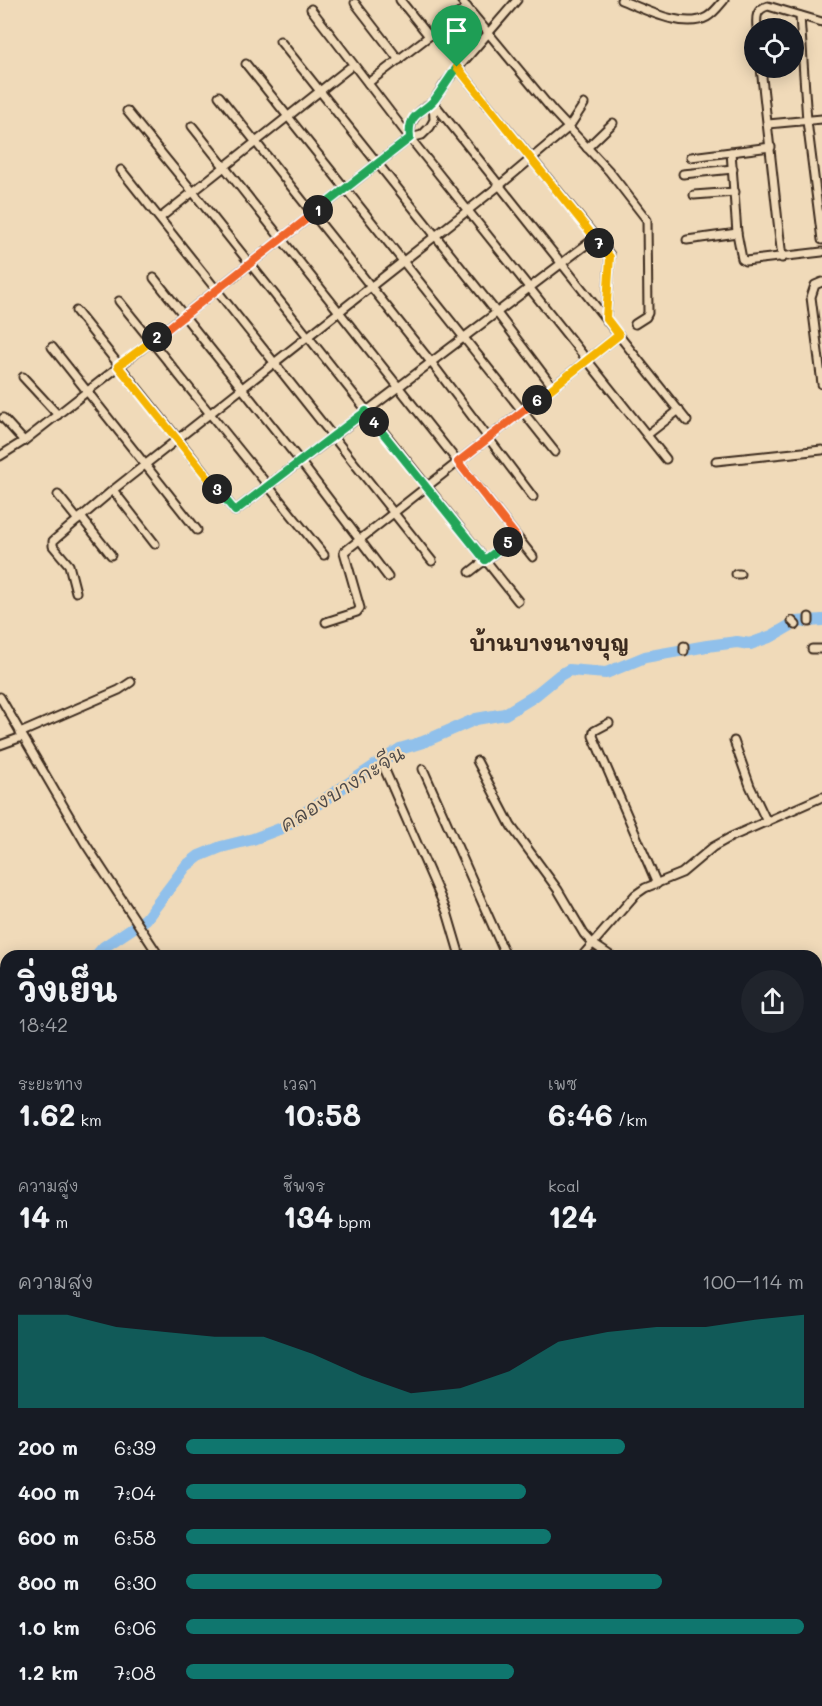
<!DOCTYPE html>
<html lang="th">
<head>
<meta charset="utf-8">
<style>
  :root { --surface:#171b24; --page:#20242c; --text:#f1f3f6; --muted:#9ea1a6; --accent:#0f766e }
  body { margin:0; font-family:Mali,"Playpen Sans Thai",sans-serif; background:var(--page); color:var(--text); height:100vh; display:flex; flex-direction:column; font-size:22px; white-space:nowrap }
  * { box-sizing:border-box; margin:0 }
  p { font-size:20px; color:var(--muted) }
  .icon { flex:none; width:33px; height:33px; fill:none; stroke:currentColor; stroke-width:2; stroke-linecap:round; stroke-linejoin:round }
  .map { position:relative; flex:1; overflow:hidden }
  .details { position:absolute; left:0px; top:950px; width:822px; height:758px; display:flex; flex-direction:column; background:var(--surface); border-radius:18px 18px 0 0; box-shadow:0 3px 15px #0003 }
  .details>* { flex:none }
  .controls { position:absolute; left:744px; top:18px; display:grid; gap:12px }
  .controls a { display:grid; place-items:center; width:60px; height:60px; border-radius:50%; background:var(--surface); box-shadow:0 3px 15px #0003; font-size:30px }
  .pin { position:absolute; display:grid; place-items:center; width:51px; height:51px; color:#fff; margin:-62px -26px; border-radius:50% 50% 50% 0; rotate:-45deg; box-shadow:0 0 6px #0007 }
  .pin .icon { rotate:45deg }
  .km { position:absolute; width:30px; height:30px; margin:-15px; border-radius:50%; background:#222; color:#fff; font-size:16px; line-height:30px; text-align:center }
  .round { display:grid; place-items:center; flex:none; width:63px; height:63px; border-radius:32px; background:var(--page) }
  .overview { display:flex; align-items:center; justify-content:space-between; height:102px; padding:0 18px }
  h1 { font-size:33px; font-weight:700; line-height:45px }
  .stats { display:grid; grid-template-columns:repeat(3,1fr); gap:9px; height:102px; padding:6px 18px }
  .stats div { display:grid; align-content:center }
  .stats b { font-size:30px; font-weight:700 }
  .stats small { font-size:16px; font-weight:400 }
  .stats p { font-size:16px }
  .chart { height:168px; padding:12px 18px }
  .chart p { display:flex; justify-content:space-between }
  .chart svg { width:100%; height:108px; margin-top:6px; fill:var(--accent); opacity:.7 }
  ul { padding:0 18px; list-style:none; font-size:20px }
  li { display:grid; grid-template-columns:96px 72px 1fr; align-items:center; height:45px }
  li i { height:15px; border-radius:8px; background:var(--accent) }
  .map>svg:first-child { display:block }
  .water { fill:#90c0eb; stroke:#6e8499; stroke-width:1.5 }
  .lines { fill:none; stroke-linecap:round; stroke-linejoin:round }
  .river { stroke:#90c0eb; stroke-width:12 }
  .street-casing { stroke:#3b2a1e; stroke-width:11 }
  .street { stroke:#f0dab9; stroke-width:7 }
  .split-1-casing { stroke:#fff; stroke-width:12 }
  .split-2-casing { stroke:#fff; stroke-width:12 }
  .split-3-casing { stroke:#fff; stroke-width:12 }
  .split-4-casing { stroke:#fff; stroke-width:12 }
  .split-5-casing { stroke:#fff; stroke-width:12 }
  .split-6-casing { stroke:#fff; stroke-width:12 }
  .split-7-casing { stroke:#fff; stroke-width:12 }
  .split-8-casing { stroke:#fff; stroke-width:12 }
  .split-1 { stroke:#22a559; stroke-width:8 }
  .split-2 { stroke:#f0652b; stroke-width:8 }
  .split-3 { stroke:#f5b400; stroke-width:8 }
  .split-4 { stroke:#22a559; stroke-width:8 }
  .split-5 { stroke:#22a559; stroke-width:8 }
  .split-6 { stroke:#f0652b; stroke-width:8 }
  .split-7 { stroke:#f5b400; stroke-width:8 }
  .split-8 { stroke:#f5b400; stroke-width:8 }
  .labels { text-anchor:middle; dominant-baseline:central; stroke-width:4.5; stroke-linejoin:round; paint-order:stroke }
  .water-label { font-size:20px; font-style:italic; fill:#4c4847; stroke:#f0dab9 }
  .quarter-label { font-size:21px; font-weight:bold; fill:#3b2a1e; stroke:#f0dab9 }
</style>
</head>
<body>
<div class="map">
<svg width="822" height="1706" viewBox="0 0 822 1706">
  <rect width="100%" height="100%" fill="#f0dab9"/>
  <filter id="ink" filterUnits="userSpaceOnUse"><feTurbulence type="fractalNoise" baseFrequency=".0167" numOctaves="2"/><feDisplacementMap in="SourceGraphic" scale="12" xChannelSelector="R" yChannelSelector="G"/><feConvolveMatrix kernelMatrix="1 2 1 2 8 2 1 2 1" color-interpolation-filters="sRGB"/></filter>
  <g filter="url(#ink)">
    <path class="water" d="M 0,1433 L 6,1441 L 6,1701 L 315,1701 L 320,1706 L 0,1706 Z"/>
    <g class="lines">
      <g class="river">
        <path d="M 96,956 L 104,947 L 146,919 L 186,866 L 199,856 L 221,847 L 253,839 L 282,828 L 400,749 L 423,742 L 476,719 L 505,714 L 533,697 L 560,675 L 569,670 L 606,673 L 645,657 L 707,646 L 737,642 L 750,644 L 772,636 L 796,622 L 822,620"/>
        <path d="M 0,1047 L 6,1039"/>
      </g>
      <defs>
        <g id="street">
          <path d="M 400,0 L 429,36"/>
          <path d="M 461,0 L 553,111 L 609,171 L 647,220 L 648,313 L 646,317 L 635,324"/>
          <path d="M 621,0 C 644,9 684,30 707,17 C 714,13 719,6 724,0"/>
          <path d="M 355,3 L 399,60"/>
          <path d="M 311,9 L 410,138 L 666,459"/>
          <path d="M 800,16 L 807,121 L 822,240"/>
          <path d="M 757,28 C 756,17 756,9 768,6 L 822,22"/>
          <path d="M 280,41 L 497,313 L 553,387"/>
          <path d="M 246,64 L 555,452"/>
          <path d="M 457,67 L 610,255 L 606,318"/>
          <path d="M 761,68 L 782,258"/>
          <path d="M 368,83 L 467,7"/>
          <path d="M 219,96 L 431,362 L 533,497"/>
          <path d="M 127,111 L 193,192 L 518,601"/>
          <path d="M 768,124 L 822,119"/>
          <path d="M 192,126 L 533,557"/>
          <path d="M 410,137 C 408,120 419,111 433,102 L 687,421"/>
          <path d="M 587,148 L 613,123"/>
          <path d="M 731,152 L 737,233 L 742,259 L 745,261 L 822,252"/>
          <path d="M 691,157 L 771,147"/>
          <path d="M 121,170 L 432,561"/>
          <path d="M 683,174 L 733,169"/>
          <path d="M 694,195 L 735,192"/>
          <path d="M 160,218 L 349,68"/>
          <path d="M 687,240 L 737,233"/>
          <path d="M 154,278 L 300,461 L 388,577"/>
          <path d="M 822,282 L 815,285 L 811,297 L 822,384"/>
          <path d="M 119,301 L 324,555"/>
          <path d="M 76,311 L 235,511 L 595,238"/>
          <path d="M 52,347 L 197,530"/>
          <path d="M 23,377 L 58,415"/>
          <path d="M 3,418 L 24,441"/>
          <path d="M 647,435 L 679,410"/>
          <path d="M 0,456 L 24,441 L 410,138 L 422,135 L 430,127 L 434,120 L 433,102 L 446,82 L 517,0"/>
          <path d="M 716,461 L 822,450"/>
          <path d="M 113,490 L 155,544"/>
          <path d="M 58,495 L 78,520"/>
          <path d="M 81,517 L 111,555"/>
          <path d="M 470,572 L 516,536"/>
          <path d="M 736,574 L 740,574"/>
          <path d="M 76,592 L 69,565 L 53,546 L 53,541 L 113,490 L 500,185 L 569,127 L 584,104"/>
          <path d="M 809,617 L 809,622"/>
          <path d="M 792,621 L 796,625"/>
          <path d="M 326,622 L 357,612 L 360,608 L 344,552 L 619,335"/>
          <path d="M 684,646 L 684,651"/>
          <path d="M 812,649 L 822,649"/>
          <path d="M 0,697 L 85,843 L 159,956"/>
          <path d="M 609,723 L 594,731 L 593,736 L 657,884"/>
          <path d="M 20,733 L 119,690 L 131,682"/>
          <path d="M 734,741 L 750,786 L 767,822"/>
          <path d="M 0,745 L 22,737"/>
          <path d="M 477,761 L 511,826 L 558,890 L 584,934 L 593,944 L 611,956"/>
          <path d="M 384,768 L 447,912 L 460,956"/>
          <path d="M 423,769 L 506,956"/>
          <path d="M 582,956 L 635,895 L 645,888 L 682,873 L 713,847 L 731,837 L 822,797"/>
          <path d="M 816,1156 L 822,1163"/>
          <path d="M 816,1207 L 822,1214"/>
          <path d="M 816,1254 L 822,1261"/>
          <path d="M 816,1292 L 822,1295"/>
          <path d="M 816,1355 L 822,1358"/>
          <path d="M 816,1395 L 822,1382"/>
          <path d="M 816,1466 L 822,1468"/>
        </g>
      </defs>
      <use href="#street" class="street-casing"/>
      <use href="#street" class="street"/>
    </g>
  </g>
  <g class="lines" filter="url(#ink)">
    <defs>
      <path id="split-1" d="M 318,210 L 410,138 C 407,112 423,114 435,99 C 442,89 449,78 457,67"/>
      <path id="split-2" d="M 157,337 L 318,210"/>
      <path id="split-3" d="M 157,337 L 118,366 L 217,489"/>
      <path id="split-4" d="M 217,489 L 235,511 L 366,411 L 374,422"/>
      <path id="split-5" d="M 374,422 L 485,560 L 508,542"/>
      <path id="split-6" d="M 508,542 L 516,536 L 458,462 L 537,400"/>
      <path id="split-7" d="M 537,400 L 619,335 L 606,318 L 610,257 L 599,243"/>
      <path id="split-8" d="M 457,67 L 599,243"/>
    </defs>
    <use href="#split-1" class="split-1-casing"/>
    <use href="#split-2" class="split-2-casing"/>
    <use href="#split-3" class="split-3-casing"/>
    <use href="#split-4" class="split-4-casing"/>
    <use href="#split-5" class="split-5-casing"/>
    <use href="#split-6" class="split-6-casing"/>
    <use href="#split-7" class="split-7-casing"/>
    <use href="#split-8" class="split-8-casing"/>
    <use href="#split-1" class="split-1"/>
    <use href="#split-2" class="split-2"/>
    <use href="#split-3" class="split-3"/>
    <use href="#split-4" class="split-4"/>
    <use href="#split-5" class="split-5"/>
    <use href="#split-6" class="split-6"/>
    <use href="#split-7" class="split-7"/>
    <use href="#split-8" class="split-8"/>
  </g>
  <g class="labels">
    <g class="water-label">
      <text transform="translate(342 788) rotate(-32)">คลองบางกะจีน</text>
    </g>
    <g class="quarter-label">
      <text x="549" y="642">บ้านบางนางบุญ</text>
    </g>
  </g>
</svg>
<div class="controls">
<a><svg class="icon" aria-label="locate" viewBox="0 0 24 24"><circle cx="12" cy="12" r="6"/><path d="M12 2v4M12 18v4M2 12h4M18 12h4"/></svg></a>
</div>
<div class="pin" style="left:457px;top:67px;background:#1e9e55"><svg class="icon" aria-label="arrive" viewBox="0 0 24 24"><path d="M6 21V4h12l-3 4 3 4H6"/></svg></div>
<b class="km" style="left:318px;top:210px">1</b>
<b class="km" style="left:157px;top:337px">2</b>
<b class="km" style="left:217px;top:489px">3</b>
<b class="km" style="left:374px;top:422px">4</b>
<b class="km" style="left:508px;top:542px">5</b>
<b class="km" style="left:537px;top:400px">6</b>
<b class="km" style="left:599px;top:243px">7</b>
<section class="details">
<div class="overview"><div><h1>วิ่งเย็น</h1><p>18:42</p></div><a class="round"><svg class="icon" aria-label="share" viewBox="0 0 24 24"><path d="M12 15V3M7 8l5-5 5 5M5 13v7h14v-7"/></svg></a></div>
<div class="stats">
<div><p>ระยะทาง</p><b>1.62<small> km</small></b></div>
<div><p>เวลา</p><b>10:58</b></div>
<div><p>เพซ</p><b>6:46<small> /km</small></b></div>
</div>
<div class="stats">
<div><p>ความสูง</p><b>14<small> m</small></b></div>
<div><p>ชีพจร</p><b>134<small> bpm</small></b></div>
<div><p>kcal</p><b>124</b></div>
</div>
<div class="chart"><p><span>ความสูง</span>100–114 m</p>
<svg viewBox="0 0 160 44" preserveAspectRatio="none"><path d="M0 44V6L10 6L20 11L30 13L40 15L50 15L60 22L70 31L80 38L90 36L100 29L110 17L120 13L130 11L140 11L150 8L160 6V44z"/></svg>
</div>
<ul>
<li><b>200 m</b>6:39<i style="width:71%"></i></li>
<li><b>400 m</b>7:04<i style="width:55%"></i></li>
<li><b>600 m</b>6:58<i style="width:59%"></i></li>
<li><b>800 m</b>6:30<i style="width:77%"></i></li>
<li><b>1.0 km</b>6:06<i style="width:100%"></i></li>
<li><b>1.2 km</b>7:08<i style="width:53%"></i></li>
</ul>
</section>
</div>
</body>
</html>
